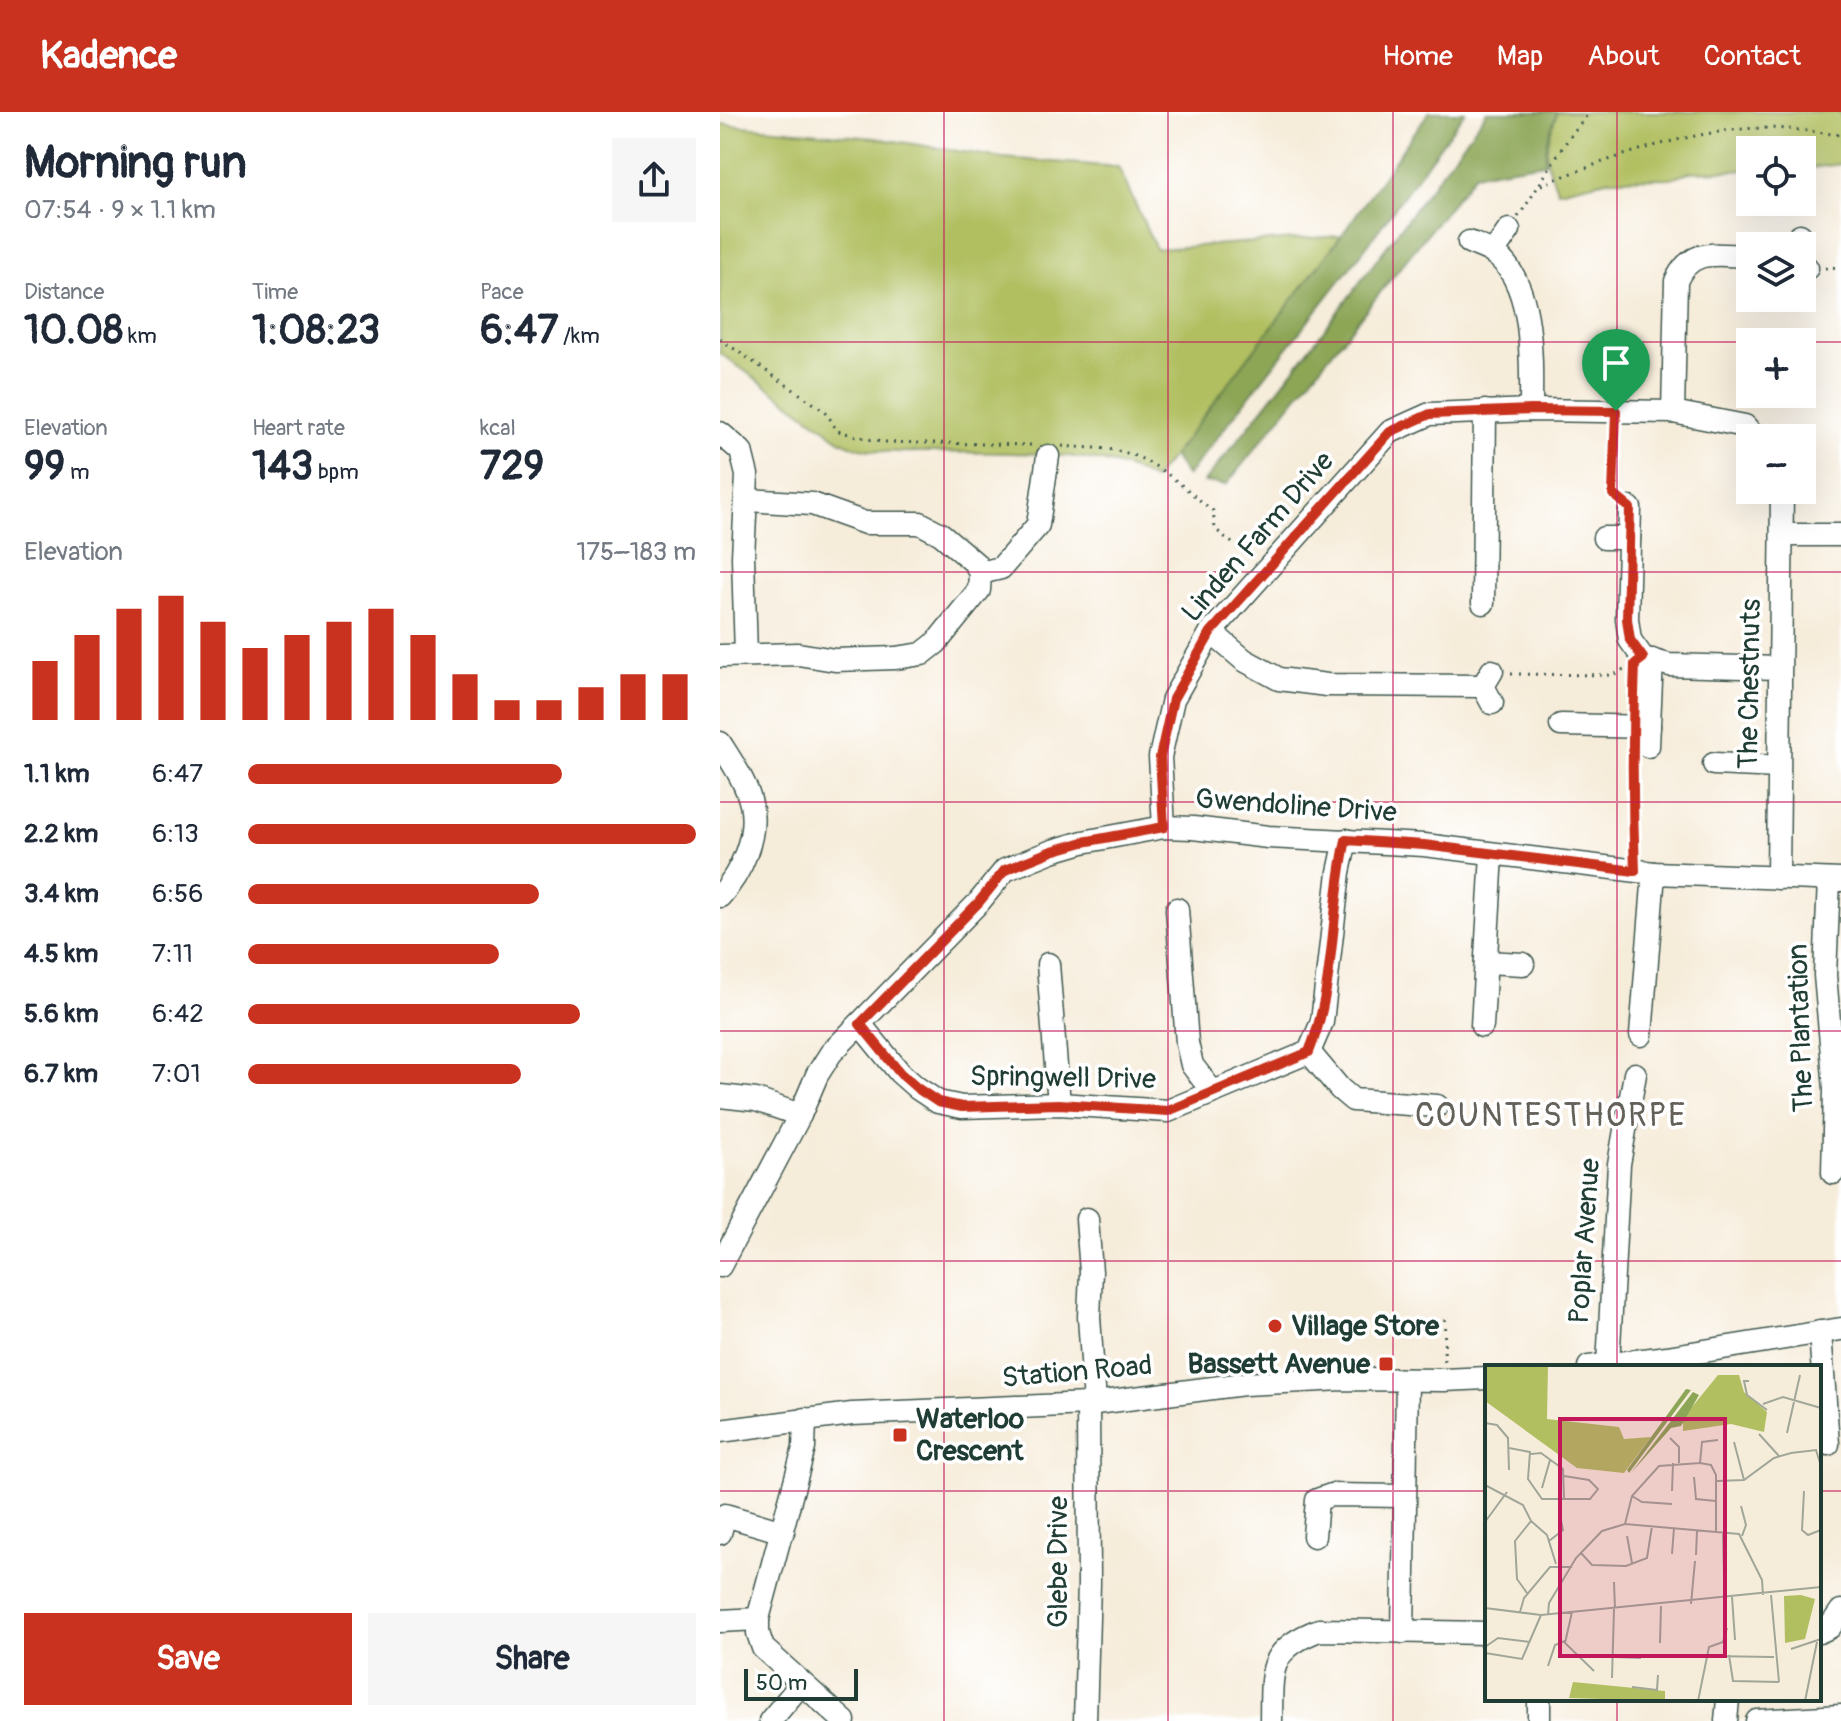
<!DOCTYPE html>
<html lang="en">
<head>
<meta charset="utf-8">
<style>
  :root { --surface:#fff; --page:#f6f6f7; --text:#1f2937; --muted:#747a83; --accent:#c8321e }
  body { margin:0; font-family:Pangolin,sans-serif; background:var(--page); color:var(--text); height:100vh; display:flex; flex-direction:column; font-size:30px; white-space:nowrap }
  * { box-sizing:border-box; margin:0 }
  p { font-size:26px; color:var(--muted) }
  .icon { flex:none; width:44px; height:44px; fill:none; stroke:currentColor; stroke-width:2; stroke-linecap:round; stroke-linejoin:round }
  .map { position:relative; flex:1; overflow:hidden }
  .sheet { display:flex; flex-direction:column; background:var(--surface); width:720px }
  .sheet>* { flex:none }
  .tools { position:absolute; left:1016px; top:24px; display:grid; gap:16px }
  .tools a { display:grid; place-items:center; width:80px; height:80px; border-radius:0px; background:var(--surface); box-shadow:0 8px 32px #0002; font-size:40px }
  .scale { position:absolute; left:24px; bottom:20px; width:114px; box-sizing:border-box; padding-left:8px; border:4px solid #1f3d34; border-top:0; font-size:22px; line-height:28px; white-space:nowrap; color:#1f3d34; -webkit-text-stroke:6px #fff; paint-order:stroke }
  .pin { position:absolute; display:grid; place-items:center; width:68px; height:68px; color:#fff; margin:-82px -34px; border-radius:50% 50% 50% 0; rotate:-45deg; box-shadow:0 0 8px #0007 }
  .pin .icon { rotate:45deg }
  .round { display:grid; place-items:center; flex:none; width:84px; height:84px; border-radius:0px; background:var(--page) }
  .headline { display:flex; align-items:center; justify-content:space-between; height:136px; padding:0 24px }
  h1 { font-size:44px; font-weight:800; line-height:60px }
  .stats { display:grid; grid-template-columns:repeat(3,1fr); gap:12px; height:136px; padding:8px 24px }
  .stats div { display:grid; align-content:center }
  .stats b { font-size:40px; font-weight:800 }
  .stats small { font-size:22px; font-weight:400 }
  .stats p { font-size:22px }
  .chart { height:224px; padding:16px 24px }
  .chart p { display:flex; justify-content:space-between }
  .chart svg { width:100%; height:144px; margin-top:8px; stroke:var(--accent); stroke-width:6 }
  .primary-button { display:flex; gap:16px; margin-top:auto; padding:16px 24px }
  .primary-button a { flex:1; height:92px; border-radius:0px; background:var(--accent); color:#fff; font-size:32px; font-weight:800; line-height:92px; text-align:center }
  .primary-button a+a { background:var(--page); color:var(--text) }
  ul { padding:0 24px; list-style:none; font-size:26px }
  li { display:grid; grid-template-columns:128px 96px 1fr; align-items:center; height:60px }
  li i { height:20px; border-radius:10px; background:var(--accent) }
  header { display:flex; align-items:center; gap:48px; box-sizing:border-box; height:112px; padding:0 40px; background:var(--accent); color:#fff }
  header strong { font-size:38px }
  nav { display:flex; gap:44px; margin-inline-start:auto; font-size:28px }
  main { display:flex; flex:1; min-height:0 }
  .map>svg:first-child { display:block }
  .green { fill:#b1bf61; stroke:#687e4a; stroke-width:2 }
  .forest { fill:#8ca657; stroke:#567246; stroke-width:2 }
  .lines { fill:none; stroke-linecap:round; stroke-linejoin:round }
  .minor-casing { stroke:#3f574d; stroke-width:25 }
  .path { stroke:#3f574d; stroke-width:3; stroke-dasharray:2 6; stroke-linecap:butt }
  .minor { stroke:#fff; stroke-width:22 }
  .route-casing { stroke:#fff; stroke-width:16 }
  .route { stroke:#c8321e; stroke-width:10 }
  .grid { fill:none; stroke:#c2185b; stroke-width:2; stroke-opacity:0.55 }
  .poi-dot { fill:#c8321e; stroke:#fff; stroke-width:3 }
  .labels { text-anchor:middle; dominant-baseline:central; stroke-width:7; stroke-linejoin:round; paint-order:stroke }
  .street-label { font-size:28px; fill:#1f3d34; stroke:#fff }
  .poi-label { font-size:28px; font-weight:bold; fill:#1f3d34; stroke:#fff; text-anchor:start }
  .quarter-label { font-size:32px; letter-spacing:2px; fill:#636159; stroke:#fff }
  .inset-road { fill:none; stroke:#a0a698; stroke-width:2 }
  .view { fill:#c2185b; fill-opacity:0.15; stroke:#c2185b; stroke-width:4 }
  .inset-edge { fill:none; stroke:#1f3d34; stroke-width:4 }
</style>
</head>
<body>
<header>
<strong>Kadence</strong>
<nav><a>Home</a><a>Map</a><a>About</a><a>Contact</a></nav>
</header>
<main>
<section class="sheet">
<div class="headline"><div><h1>Morning run</h1><p>07:54 · 9 × 1.1 km</p></div><a class="round"><svg class="icon" aria-label="share" viewBox="0 0 24 24"><path d="M12 15V3M7 8l5-5 5 5M5 13v7h14v-7"/></svg></a></div>
<div class="stats">
<div><p>Distance</p><b>10.08<small> km</small></b></div>
<div><p>Time</p><b>1:08:23</b></div>
<div><p>Pace</p><b>6:47<small> /km</small></b></div>
</div>
<div class="stats">
<div><p>Elevation</p><b>99<small> m</small></b></div>
<div><p>Heart rate</p><b>143<small> bpm</small></b></div>
<div><p>kcal</p><b>729</b></div>
</div>
<div class="chart"><p><span>Elevation</span>175–183 m</p>
<svg viewBox="0 0 160 44" preserveAspectRatio="none"><path d="M5 44V26M15 44V18M25 44V10M35 44V6M45 44V14M55 44V22M65 44V18M75 44V14M85 44V10M95 44V18M105 44V30M115 44V38M125 44V38M135 44V34M145 44V30M155 44V30"/></svg>
</div>
<ul>
<li><b>1.1 km</b>6:47<i style="width:70%"></i></li>
<li><b>2.2 km</b>6:13<i style="width:100%"></i></li>
<li><b>3.4 km</b>6:56<i style="width:65%"></i></li>
<li><b>4.5 km</b>7:11<i style="width:56%"></i></li>
<li><b>5.6 km</b>6:42<i style="width:74%"></i></li>
<li><b>6.7 km</b>7:01<i style="width:61%"></i></li>
</ul>
<div class="primary-button"><a>Save</a><a>Share</a></div>
</section>
<div class="map">
<svg width="1121" height="1609" viewBox="0 0 1121 1609">
  <rect width="100%" height="100%" fill="#fff"/>
  <filter id="ink" filterUnits="userSpaceOnUse"><feTurbulence type="fractalNoise" baseFrequency=".0125" numOctaves="2"/><feDisplacementMap in="SourceGraphic" scale="16" xChannelSelector="R" yChannelSelector="G"/><feConvolveMatrix kernelMatrix="1 2 1 2 8 2 1 2 1" color-interpolation-filters="sRGB"/></filter>
  <filter id="wash" filterUnits="userSpaceOnUse"><feTurbulence type="fractalNoise" baseFrequency=".006" numOctaves="4" result="noise"/><feDisplacementMap in="SourceGraphic" scale="32" xChannelSelector="R" yChannelSelector="G"/><feGaussianBlur stdDeviation="1.8" result="paint"/><feColorMatrix in="noise" values="0 0 0 0 0 0 0 0 0 0 0 0 0 0 0 0 0 1.4 0 .05"/><feComposite in="paint" operator="in"/></filter>
  <g filter="url(#wash)">
    <rect width="100%" height="100%" fill="#f6ecda"/>
    <g class="green">
      <path d="M 837,0 L 1121,0 L 1121,52 L 1082,57 L 1082,38 L 1030,38 L 1030,58 L 969,60 L 951,66 L 891,67 L 838,79 C 821,42 825,38 837,0 Z"/>
      <path d="M 0,12 L 155,26 L 282,46 L 398,55 L 436,137 L 621,124 L 543,233 L 433,368 C 382,335 273,342 211,340 C 177,340 132,344 107,318 L 0,241 Z"/>
    </g>
    <g class="forest">
      <path d="M 709,0 L 745,0 L 643,139 L 467,364 L 453,344 L 621,124 Z"/>
      <path d="M 767,0 L 837,0 L 827,30 L 825,51 L 755,62 L 506,373 L 484,370 C 583,250 674,124 767,0 Z"/>
    </g>
  </g>
  <g filter="url(#ink)">
    <g class="lines">
      <defs>
        <g id="minor">
          <path d="M 749,130 C 756,133 765,136 772,140 C 816,169 811,252 811,298"/>
          <path d="M 1077,134 L 1080,123"/>
          <path d="M 773,141 L 789,118"/>
          <path d="M 1082,151 L 1087,156"/>
          <path d="M 953,300 L 956,169 C 972,134 997,144 1030,144"/>
          <path d="M 0,321 L 21,339 L 27,363 L 23,445 L 26,543"/>
          <path d="M 910,396 L 907,507 L 910,528 L 923,546 L 949,553 L 1059,556"/>
          <path d="M 1063,423 L 1121,423"/>
          <path d="M 884,426 L 909,426"/>
          <path d="M 260,461 L 281,456 L 318,413 L 328,344"/>
          <path d="M 763,491 L 765,299"/>
          <path d="M 491,520 L 524,548 L 559,567 L 607,573 L 763,574"/>
          <path d="M 0,544 L 78,542 L 115,548 L 176,546 L 202,542 L 216,531 L 259,478 L 260,461 L 255,451 L 221,422 L 200,411 L 145,411 L 92,392 L 27,388"/>
          <path d="M 772,591 L 763,574 L 772,559"/>
          <path d="M 841,613 L 929,615"/>
          <path d="M 0,631 C 12,650 26,670 31,692 C 38,724 21,761 0,784"/>
          <path d="M 928,634 L 932,548"/>
          <path d="M 994,652 L 1058,655"/>
          <path d="M 444,715 L 440,645 L 453,587 L 491,520 L 670,320 L 710,302 L 811,298 L 953,300 L 1025,314 L 1035,326"/>
          <path d="M 1058,766 L 1062,378"/>
          <path d="M 1109,768 L 1105,863 L 1115,977 L 1113,1061"/>
          <path d="M 457,797 L 467,931 L 472,953 L 492,979"/>
          <path d="M 766,850 L 803,852"/>
          <path d="M 328,852 L 339,992"/>
          <path d="M 140,912 L 180,961 L 197,976 L 218,990 L 242,995 L 339,992 L 448,999 L 589,940 L 602,910 L 619,760 L 626,728"/>
          <path d="M 762,914 L 772,742"/>
          <path d="M 921,923 L 934,761"/>
          <path d="M 589,940 L 620,977 L 633,988 L 717,994"/>
          <path d="M 0,984 L 36,988 L 80,1003"/>
          <path d="M 367,1107 L 371,1160 L 369,1205 L 375,1291"/>
          <path d="M 0,1154 L 80,1003 L 97,963 L 111,941 L 259,790 L 285,758 L 332,739 L 363,730 L 444,715 L 473,716 L 548,725 L 704,733 L 934,761 L 1121,768"/>
          <path d="M 1100,1220 L 1108,1332"/>
          <path d="M 888,1253 L 899,1052 L 915,962"/>
          <path d="M 869,1255 L 947,1245 L 1121,1217"/>
          <path d="M 85,1307 L 84,1336 L 38,1507 L 38,1521 L 43,1536 L 124,1609"/>
          <path d="M 0,1319 L 132,1302 L 368,1292 L 524,1272 L 622,1267 L 724,1268 L 767,1266"/>
          <path d="M 0,1421 L 5,1403 L 63,1420"/>
          <path d="M 594,1424 L 597,1388 L 611,1383 L 683,1384"/>
          <path d="M 0,1509 L 38,1507"/>
          <path d="M 683,1520 L 687,1268"/>
          <path d="M 1099,1520 L 1110,1515 L 1121,1499"/>
          <path d="M 50,1609 L 81,1572"/>
          <path d="M 365,1609 L 369,1471 L 368,1292"/>
          <path d="M 551,1609 C 552,1560 546,1538 599,1518 L 767,1521"/>
          <path d="M 819,1609 L 819,1587"/>
          <path d="M 1006,1609 L 1008,1587"/>
          <path d="M 1037,1609 L 1121,1604"/>
        </g>
      </defs>
      <use href="#minor" class="minor-casing"/>
      <g class="path">
        <path d="M 821,73 C 885,48 954,23 1023,17 C 1055,14 1088,19 1121,23"/>
        <path d="M 798,105 C 823,70 841,31 870,0"/>
        <path d="M 1105,156 L 1121,155"/>
        <path d="M 0,227 L 106,300 L 117,319 L 161,330 L 314,333"/>
        <path d="M 895,319 L 893,382 L 897,385"/>
        <path d="M 342,334 C 360,336 380,335 398,339 C 435,346 464,376 493,399 L 495,417 L 532,447"/>
        <path d="M 791,562 L 893,563 L 906,556"/>
        <path d="M 912,643 L 914,739"/>
        <path d="M 724,1249 L 725,1201"/>
      </g>
      <use href="#minor" class="minor"/>
    </g>
  </g>
  <g class="lines" filter="url(#ink)">
    <defs>
      <path id="route" d="M 811,298 L 896,299 L 893,382 L 910,396 L 907,507 L 910,528 L 923,546 L 915,552 C 912,621 912,690 915,759 L 704,733 L 626,728 C 610,798 616,874 589,940 L 448,999 L 339,992 L 242,995 L 218,990 L 197,976 L 180,961 L 140,912 L 259,790 L 285,758 L 332,739 L 363,730 L 444,715 L 440,645 L 453,587 L 491,520 L 670,320 L 710,302 Z"/>
    </defs>
    <use href="#route" class="route-casing"/>
    <use href="#route" class="route"/>
  </g>
  <path class="grid" d="M 224,0 L 224,1609M 448,0 L 448,1609M 673,0 L 673,1609M 897,0 L 897,1255M 0,230 L 1121,230M 0,460 L 1121,460M 0,690 L 1121,690M 0,919 L 1121,919M 0,1149 L 1121,1149M 0,1379 L 767,1379M 1099,1379 L 1121,1379M 897,1587 L 897,1609"/>
  <g class="poi-dot">
    <circle cx="555" cy="1214" r="8"/>
    <rect x="658" y="1244" width="16" height="16" rx="4"/>
    <rect x="172" y="1315" width="16" height="16" rx="4"/>
  </g>
  <g class="labels">
    <g class="street-label">
      <text transform="translate(538 425) rotate(-49)">Linden Farm Drive</text>
      <text transform="translate(1030 572) rotate(-89)">The Chestnuts</text>
      <text transform="translate(576 694) rotate(4)">Gwendoline Drive</text>
      <text transform="translate(1081 916) rotate(-92)">The Plantation</text>
      <text transform="translate(343 966) rotate(1)">Springwell Drive</text>
      <text transform="translate(865 1129) rotate(-86)">Poplar Avenue</text>
      <text transform="translate(357 1260) rotate(-5)">Station Road</text>
      <text transform="translate(338 1450) rotate(-90)">Glebe Drive</text>
    </g>
    <g class="poi-label">
      <text x="571" y="1214">Village Store</text>
      <text x="650" y="1252" text-anchor="end">Bassett Avenue</text>
      <text x="196" y="1307">Waterloo<tspan x="196" dy="32">Crescent</tspan></text>
    </g>
    <g class="quarter-label">
      <text x="831" y="1004">COUNTESTHORPE</text>
    </g>
  </g>
  <g transform="translate(765 1253)">
    <rect width="336" height="336" fill="#f6ecda"/>
    <path d="M 0,0 L 63,0 L 62,54 L 134,62 L 139,74 L 166,72 L 139,108 L 92,103 L 0,36 ZM 233,10 L 254,10 L 259,27 L 282,47 L 279,67 L 246,59 L 198,66 L 198,53 ZM 316,230 L 330,234 L 320,274 L 300,278 L 299,231 ZM 88,317 L 180,326 L 180,336 L 84,333 Z" fill="#b1bf61"/>
    <path d="M 201,24 L 206,25 L 144,108 L 142,105 ZM 208,27 L 214,30 L 196,61 L 186,63 L 146,108 Z" fill="#8ca657"/>
    <path class="inset-road" d="M 264,16 L 259,16 L 262,30 L 282,45M 278,39 L 298,32 L 336,43M 0,58 L 12,60 L 23,73 L 24,105M 302,68 L 315,10M 274,69 L 294,91M 185,73 L 194,82 L 194,98M 249,77 L 259,115M 24,83 L 45,87 L 43,114 L 57,134 L 105,134 L 113,124 L 104,115 L 79,111M 46,89 L 56,88 L 78,104 L 79,134M 215,98 L 217,77 L 233,75M 209,112 L 211,134 L 231,136M 232,116 L 259,115 L 289,93 L 306,88 L 331,85 L 336,101M 0,120 L 38,140 L 46,156 L 62,170 L 71,199M 57,123 L 65,95M 187,126 L 188,98M 319,126 L 317,165 L 323,170 L 336,165M 147,131 L 157,137 L 187,139M 256,141 L 261,160 L 257,171M 0,157 L 22,127M 140,159 L 147,131 L 174,101 L 215,98 L 226,100 L 231,110 L 231,167M 238,167 L 239,210M 142,171 L 147,198M 64,176 L 78,165 L 74,146M 96,188 L 107,200 L 141,201 L 162,193 L 167,161M 187,189 L 189,163M 211,190 L 212,166M 129,217 L 130,244M 42,228 L 32,214 L 30,176 L 46,156M 286,230 L 294,317M 247,232 L 250,275M 206,239 L 210,196M 0,243 L 56,250 L 336,222M 35,247 L 39,233 L 65,202 L 87,202M 87,247 L 80,278 L 109,306M 63,250 L 64,238 L 91,193 L 117,166 L 140,159 L 254,169 L 277,215 L 278,230M 175,278 L 176,241M 0,282 L 13,273 L 45,277M 306,284 L 336,274M 0,288 L 37,294 L 56,250M 244,290 L 248,316 L 294,317M 223,291 L 289,292M 129,292 L 156,293M 63,301 L 70,280 L 80,276M 127,313 L 129,244M 147,322 L 172,325 L 173,310M 213,336 L 224,282 L 238,277 L 242,263M 320,336 L 332,277"/>
    <path class="view" d="M 75,54 L 240,54 L 240,291 L 75,291 Z"/>
    <rect width="336" height="336" class="inset-edge"/>
  </g>
</svg>
<div class="tools">
<a><svg class="icon" aria-label="locate" viewBox="0 0 24 24"><circle cx="12" cy="12" r="6"/><path d="M12 2v4M12 18v4M2 12h4M18 12h4"/></svg></a>
<a><svg class="icon" aria-label="layers" viewBox="0 0 24 24"><path d="M12 4l9 5-9 5-9-5zM3 14l9 5 9-5"/></svg></a>
<a>+</a>
<a>−</a>
</div>
<div class="scale">50 m</div>
<div class="pin" style="left:896px;top:299px;background:#1e9e55"><svg class="icon" aria-label="arrive" viewBox="0 0 24 24"><path d="M6 21V4h12l-3 4 3 4H6"/></svg></div>
</div>
</main>
</body>
</html>
